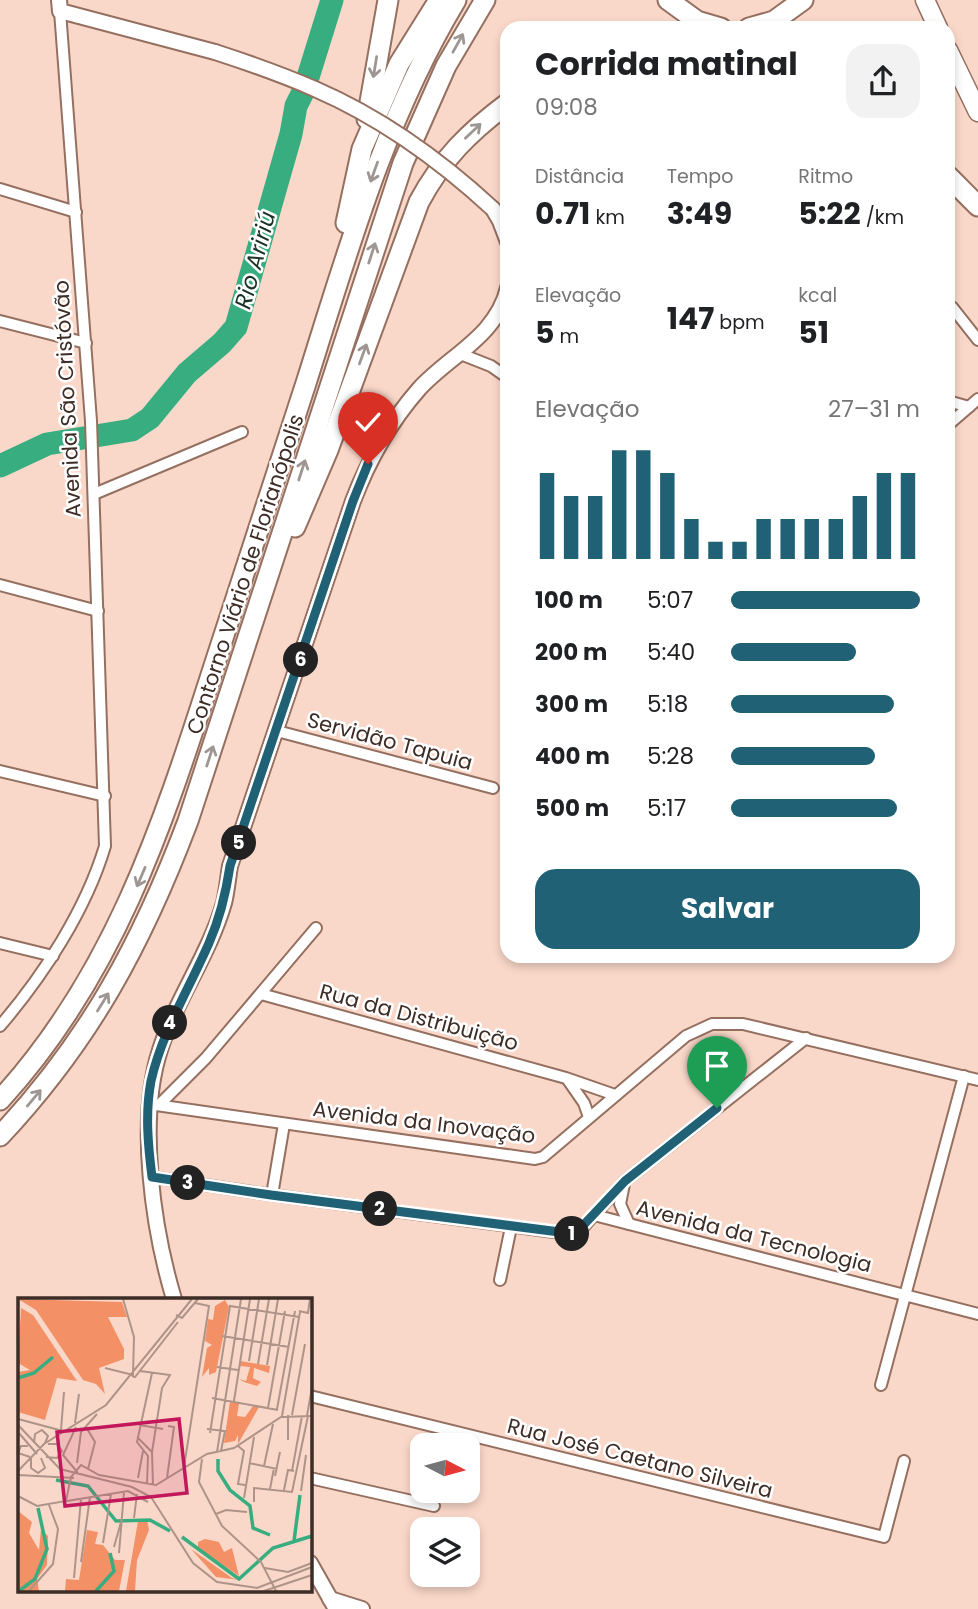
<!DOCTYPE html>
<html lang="pt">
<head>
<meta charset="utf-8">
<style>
  :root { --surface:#fff; --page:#f2f2f2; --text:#202124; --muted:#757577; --accent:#216176 }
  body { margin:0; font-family:Poppins,sans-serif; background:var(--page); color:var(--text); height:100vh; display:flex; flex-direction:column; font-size:26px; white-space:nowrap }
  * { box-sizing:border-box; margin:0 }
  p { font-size:23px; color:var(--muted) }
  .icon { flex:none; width:38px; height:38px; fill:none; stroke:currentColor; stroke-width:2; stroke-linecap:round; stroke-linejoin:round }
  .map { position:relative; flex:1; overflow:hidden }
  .panel { position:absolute; left:500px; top:21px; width:455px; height:942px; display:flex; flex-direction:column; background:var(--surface); border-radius:21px; box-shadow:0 4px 10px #0003 }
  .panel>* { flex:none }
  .needle { width:46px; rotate:96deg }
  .fabs { position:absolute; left:410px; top:1433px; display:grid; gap:14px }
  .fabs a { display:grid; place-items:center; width:70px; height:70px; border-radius:14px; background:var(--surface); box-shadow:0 4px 10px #0003; font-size:35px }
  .pin { position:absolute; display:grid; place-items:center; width:60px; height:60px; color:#fff; margin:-72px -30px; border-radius:50% 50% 50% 0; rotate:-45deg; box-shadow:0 0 7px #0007 }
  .pin .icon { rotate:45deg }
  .km { position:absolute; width:35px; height:35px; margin:-18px; border-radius:50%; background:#222; color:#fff; font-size:19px; line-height:35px; text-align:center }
  .round { display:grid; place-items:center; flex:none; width:74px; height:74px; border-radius:21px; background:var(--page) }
  .headline { display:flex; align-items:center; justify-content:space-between; height:119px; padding:0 35px }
  h1 { font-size:32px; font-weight:700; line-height:52px }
  .metrics { display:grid; grid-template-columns:repeat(3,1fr); gap:10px; height:119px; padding:7px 35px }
  .metrics div { display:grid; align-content:center }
  .metrics b { font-size:30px; font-weight:700 }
  .metrics small { font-size:19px; font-weight:400 }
  .metrics p { font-size:19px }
  .chart { height:196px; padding:14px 35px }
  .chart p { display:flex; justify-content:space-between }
  .chart svg { width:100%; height:126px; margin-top:7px; stroke:var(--accent); stroke-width:6 }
  .cta { display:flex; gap:14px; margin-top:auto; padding:14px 35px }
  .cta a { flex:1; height:80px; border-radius:21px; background:var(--accent); color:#fff; font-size:28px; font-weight:700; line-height:80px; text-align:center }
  ul { padding:0 35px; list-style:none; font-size:23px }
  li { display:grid; grid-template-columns:112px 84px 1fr; align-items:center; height:52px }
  li i { height:18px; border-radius:9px; background:var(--accent) }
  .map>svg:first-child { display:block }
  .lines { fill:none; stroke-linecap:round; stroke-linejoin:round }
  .river { stroke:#37ad80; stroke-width:23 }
  .minor-casing { stroke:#956f5f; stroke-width:14 }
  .secondary-casing { stroke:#956f5f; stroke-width:18 }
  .trunk-casing { stroke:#956f5f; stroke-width:21 }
  .motorway-casing { stroke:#956f5f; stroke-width:23 }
  .minor { stroke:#fff; stroke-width:10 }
  .secondary { stroke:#fff; stroke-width:14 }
  .trunk { stroke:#fff; stroke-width:18 }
  .motorway { stroke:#fff; stroke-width:19 }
  .secondary-bridge-casing { stroke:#956f5f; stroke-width:18; stroke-linecap:butt }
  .secondary-bridge { stroke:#fff; stroke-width:14 }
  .oneway { stroke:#9e9692 }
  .route-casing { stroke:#fff; stroke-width:14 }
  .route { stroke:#216176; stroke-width:9 }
  .labels { text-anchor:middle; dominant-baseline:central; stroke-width:5; stroke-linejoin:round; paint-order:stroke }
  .street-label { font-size:21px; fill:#3d2d26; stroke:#fff }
  .water-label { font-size:23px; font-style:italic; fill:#1a3227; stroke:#fff }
  .inset-river { fill:none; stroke:#37ad80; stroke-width:3.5 }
  .inset-road { fill:none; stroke:#ae9488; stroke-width:2 }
  .view { fill:#c2185b; fill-opacity:0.15; stroke:#c2185b; stroke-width:3.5 }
  .inset-edge { fill:none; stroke:#3d2d26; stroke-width:3.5 }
</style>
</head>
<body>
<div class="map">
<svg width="978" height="1609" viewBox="0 0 978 1609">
  <rect width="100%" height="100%" fill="#fad8c9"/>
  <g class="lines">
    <path class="river" d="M 0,466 L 47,444 L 132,430 L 150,418 L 187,373 L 222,343 L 236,327 L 291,134 L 296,106 L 304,90 L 332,0"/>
    <defs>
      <g id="minor">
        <path d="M 0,189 L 76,212"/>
        <path d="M 948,307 L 952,307 L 978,340"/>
        <path d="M 0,321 L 86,343"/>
        <path d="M 458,353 L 491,366 L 508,378"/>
        <path d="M 948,401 L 969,407"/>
        <path d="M 948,425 L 978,399"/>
        <path d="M 94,494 L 242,432"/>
        <path d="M 0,585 L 98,611"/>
        <path d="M 277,731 L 493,788"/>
        <path d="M 0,771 L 105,796"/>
        <path d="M 0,943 L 53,956"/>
        <path d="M 261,994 L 566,1078 L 615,1095"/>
        <path d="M 0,1026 C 43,976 86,910 105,846 L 91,421 L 60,11"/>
        <path d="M 568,1080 L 584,1103 L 589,1117"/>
        <path d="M 149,1104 L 535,1159 L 543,1157 L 686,1036 L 712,1024 L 743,1024 L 978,1080"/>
        <path d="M 159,1105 L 206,1058 L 316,928"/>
        <path d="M 152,1177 L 272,1195 L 569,1234 L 580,1231 L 594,1215 L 978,1314"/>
        <path d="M 624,1184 L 620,1204 L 629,1224"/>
        <path d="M 272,1195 L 284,1124"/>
        <path d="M 594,1215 L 625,1181 L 806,1038"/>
        <path d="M 500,1280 L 511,1227"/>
        <path d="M 881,1385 L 964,1076"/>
        <path d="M 310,1396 L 884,1537 L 904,1461"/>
        <path d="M 310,1478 L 434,1506"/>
      </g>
      <g id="secondary">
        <path d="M 59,0 L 60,11 L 215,52"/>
        <path d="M 493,209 L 500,221 L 508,242"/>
        <path d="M 174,1299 C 153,1229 137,1121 160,1050 C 176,999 209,955 224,903 C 227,891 228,878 230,866 L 353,501 C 369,459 390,422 419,389 C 450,355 496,337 508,288"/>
        <path d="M 310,1563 L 336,1609"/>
        <path d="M 330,1599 L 362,1609"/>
      </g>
      <g id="trunk">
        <path d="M 925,0 L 938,28"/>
        <path d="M 948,50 L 978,112"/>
      </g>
      <g id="motorway">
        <path d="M 668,0 L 697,21 L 721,28"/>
        <path d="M 749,28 L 774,21 L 803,0"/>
        <path d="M 367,119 L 388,0"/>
        <path d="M 948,176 L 978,206"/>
        <path d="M 346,223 L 362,149 L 399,64 L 439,0"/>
        <path d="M 295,527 L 328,450 L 419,202 C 442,159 469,132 508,103"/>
        <path d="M 0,1100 C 113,977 162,828 212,672 C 243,575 276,478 307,380 C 348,250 385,118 456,0"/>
        <path d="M 0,1136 C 90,1040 142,943 188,821 L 403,163 L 446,66 L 485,0"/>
      </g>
    </defs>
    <use href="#minor" class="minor-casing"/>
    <use href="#secondary" class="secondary-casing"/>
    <use href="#trunk" class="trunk-casing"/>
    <use href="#motorway" class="motorway-casing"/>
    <use href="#minor" class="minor"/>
    <use href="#secondary" class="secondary"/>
    <use href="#trunk" class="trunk"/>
    <use href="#motorway" class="motorway"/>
    <defs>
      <path id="secondary-bridge" d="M 215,52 C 249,63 283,75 315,89 C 382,118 440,160 493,209"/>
    </defs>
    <use href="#secondary-bridge" class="secondary-bridge-casing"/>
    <use href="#secondary-bridge" class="secondary-bridge"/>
  </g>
  <defs><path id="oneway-shaft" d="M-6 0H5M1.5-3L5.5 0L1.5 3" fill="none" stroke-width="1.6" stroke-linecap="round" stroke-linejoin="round" transform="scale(1.75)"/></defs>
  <g class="oneway">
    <use href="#oneway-shaft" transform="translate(458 43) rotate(-61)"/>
    <use href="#oneway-shaft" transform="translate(375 67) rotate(99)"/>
    <use href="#oneway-shaft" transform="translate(473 131) rotate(-43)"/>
    <use href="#oneway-shaft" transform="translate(374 172) rotate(110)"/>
    <use href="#oneway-shaft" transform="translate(372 253) rotate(-72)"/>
    <use href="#oneway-shaft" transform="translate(363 354) rotate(-70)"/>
    <use href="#oneway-shaft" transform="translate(302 470) rotate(-72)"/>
    <use href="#oneway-shaft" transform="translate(210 756) rotate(-72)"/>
    <use href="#oneway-shaft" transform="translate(141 877) rotate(113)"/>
    <use href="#oneway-shaft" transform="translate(103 1002) rotate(-58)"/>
    <use href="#oneway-shaft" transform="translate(34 1098) rotate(-50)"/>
  </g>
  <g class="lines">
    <defs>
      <path id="route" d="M 368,464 L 353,501 L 230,866 C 226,893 220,918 209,943 C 189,989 162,1032 151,1081 C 145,1113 148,1145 152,1177 L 271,1195 L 575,1234 L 625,1181 L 717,1108"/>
    </defs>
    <use href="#route" class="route-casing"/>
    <use href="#route" class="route"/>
  </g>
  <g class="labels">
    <g class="street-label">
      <text transform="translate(67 399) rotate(-93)">Avenida São Cristóvão</text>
      <text transform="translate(245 574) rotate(-72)">Contorno Viário de Florianópolis</text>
      <text transform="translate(390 741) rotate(15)">Servidão Tapuia</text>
      <text transform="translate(419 1017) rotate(15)">Rua da Distribuição</text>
      <text transform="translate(424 1122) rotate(7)">Avenida da Inovação</text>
      <text transform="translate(754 1236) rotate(14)">Avenida da Tecnologia</text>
      <text transform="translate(640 1458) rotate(14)">Rua José Caetano Silveira</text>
    </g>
    <g class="water-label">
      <text transform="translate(255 260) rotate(-75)">Rio Aririú</text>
    </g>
  </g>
  <g transform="translate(18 1298)">
    <rect width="294" height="294" fill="#fad8c9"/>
    <path d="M 0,1 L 104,4 L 109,19 L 90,19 L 106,51 L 106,61 L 81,70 L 87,96 L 78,86 L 65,82 L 18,12 ZM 207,2 L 211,9 L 198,74 L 191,77 L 191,70 L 184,79 L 189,50 L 194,47 L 187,43 L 190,21 L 195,22 L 197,8 ZM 3,10 L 15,17 L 59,83 L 39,80 L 27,122 L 0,114 L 0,74 L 12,72 L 0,65 ZM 222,63 L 252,68 L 251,75 L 236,70 L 235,80 L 243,84 L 239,88 L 226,84 L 221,81 L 228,83 L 232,69 L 222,68 ZM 212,103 L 221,105 L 219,118 L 227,119 L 235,108 L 241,109 L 220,146 L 220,137 L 217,143 L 206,145 ZM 0,213 L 14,224 L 11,235 L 21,252 L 23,231 L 30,238 L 29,267 L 19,281 L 21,293 L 0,293 ZM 129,222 L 131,232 L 119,262 L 117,293 L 108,293 L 120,223 ZM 69,232 L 80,234 L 77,246 L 85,247 L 97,262 L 107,262 L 101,293 L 47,293 L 48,281 L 61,282 ZM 187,241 L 201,244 L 206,254 L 214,250 L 221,278 L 180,250 L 180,244 ZM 173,251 L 214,280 L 222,282 L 198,279 Z" fill="#f39065"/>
    <path class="inset-river" d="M 0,80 L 16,75 L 35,59M 200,161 L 200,173 L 212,192 L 232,208 L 235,230 L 252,237M 38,182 L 70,188 L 98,223 L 132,222 L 152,233M 164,239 L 221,281 L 255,250 L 294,238M 276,243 L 282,197M 1,293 L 17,281 L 29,251 L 20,210M 78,293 L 96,273 L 92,255"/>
    <path class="inset-road" d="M 281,13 L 290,15 L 292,1M 158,17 L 164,20 L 180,1M 204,38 L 271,49M 231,63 L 241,1M 240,66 L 251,1M 249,67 L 260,1M 199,69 L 220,72M 87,70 L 115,77 L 116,39 L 105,1M 122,73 L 152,77 L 144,90 L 134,154 L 135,187M 114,78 L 117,79 L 160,24M 194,100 L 260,112M 216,103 L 232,1M 250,110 L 267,13M 259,111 L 277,13M 274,117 L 287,46M 264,118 L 282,14M 289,118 L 294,89M 0,121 L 45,133M 57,125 L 61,96M 0,127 L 42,171 L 114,189 L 133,199 L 175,265 L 199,284 L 239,290 L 294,269M 121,127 L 145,131M 58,129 L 45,157 L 60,175M 68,129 L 77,144 L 70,171M 189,131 L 207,133 L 203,153M 43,132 L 46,94M 0,134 L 19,156M 192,135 L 212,8 L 281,19M 119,139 L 134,154M 270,142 L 270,117M 16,145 L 17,136 L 24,132 L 30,138 L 27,145M 10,148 L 3,148 L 0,155 L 12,159M 220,148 L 226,153 L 220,186 L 227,187M 199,154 L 223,1M 28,159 L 39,160 L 44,153 L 39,146 L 30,146M 13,160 L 13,170 L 20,175 L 27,170 L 23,160M 184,161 L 181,184 L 204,228 L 243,264 L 258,293M 59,165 L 63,134 L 79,116M 231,165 L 259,171M 246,168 L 255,126M 166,169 L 191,8 L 177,5M 0,173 L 26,146 L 88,107 L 174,1M 274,173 L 284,118M 0,177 L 56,180M 257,178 L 262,154M 120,180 L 125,153M 149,180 L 156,129 L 150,128M 129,186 L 130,158 L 119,144 L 134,75M 252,191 L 256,170M 266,192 L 270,172 L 276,173M 283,193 L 288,157M 0,198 L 19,208 L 48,203 L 53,179 L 63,167 L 81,177 L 138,187 L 189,156 L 216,150 L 263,119 L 294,118M 226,200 L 236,139M 49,203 L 110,193 L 130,204M 236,204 L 236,190 L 274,194 L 290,118M 198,216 L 208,212 L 229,214M 116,220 L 119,196M 85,245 L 93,196M 96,249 L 103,224M 101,255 L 106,194M 63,264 L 72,199M 247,270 L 270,274 L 294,265M 56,280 L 63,201M 11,293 L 35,266 L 40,231 L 31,207M 246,293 L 294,277"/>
    <path class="view" d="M 161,121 L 169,195 L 47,208 L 39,134 Z"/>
    <rect width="294" height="294" class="inset-edge"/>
  </g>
</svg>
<div class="fabs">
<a><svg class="needle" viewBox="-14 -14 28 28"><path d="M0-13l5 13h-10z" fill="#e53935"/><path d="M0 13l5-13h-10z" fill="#757577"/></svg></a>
<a><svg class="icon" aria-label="layers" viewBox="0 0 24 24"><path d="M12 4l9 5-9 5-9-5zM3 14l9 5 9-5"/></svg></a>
</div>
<div class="pin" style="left:717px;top:1108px;background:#1e9e55"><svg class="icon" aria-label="arrive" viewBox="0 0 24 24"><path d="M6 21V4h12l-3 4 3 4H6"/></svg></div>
<div class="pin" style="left:368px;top:464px;background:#d93025"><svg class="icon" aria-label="check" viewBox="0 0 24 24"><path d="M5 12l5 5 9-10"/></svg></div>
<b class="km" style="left:572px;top:1234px">1</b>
<b class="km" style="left:380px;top:1209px">2</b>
<b class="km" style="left:188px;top:1183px">3</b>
<b class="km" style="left:170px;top:1023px">4</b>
<b class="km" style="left:239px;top:843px">5</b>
<b class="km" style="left:301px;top:660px">6</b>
<section class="panel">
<div class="headline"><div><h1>Corrida matinal</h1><p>09:08</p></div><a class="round"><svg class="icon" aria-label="share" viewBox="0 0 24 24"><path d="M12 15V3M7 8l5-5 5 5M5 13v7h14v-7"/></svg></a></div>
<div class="metrics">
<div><p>Distância</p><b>0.71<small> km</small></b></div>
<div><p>Tempo</p><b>3:49</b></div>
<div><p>Ritmo</p><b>5:22<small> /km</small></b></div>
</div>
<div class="metrics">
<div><p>Elevação</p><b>5<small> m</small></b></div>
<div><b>147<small> bpm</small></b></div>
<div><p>kcal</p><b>51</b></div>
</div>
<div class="chart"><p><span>Elevação</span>27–31 m</p>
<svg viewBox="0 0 160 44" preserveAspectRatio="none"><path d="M5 44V14M15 44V22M25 44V22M35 44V6M45 44V6M55 44V14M65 44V30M75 44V38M85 44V38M95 44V30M105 44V30M115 44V30M125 44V30M135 44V22M145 44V14M155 44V14"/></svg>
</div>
<ul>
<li><b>100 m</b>5:07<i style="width:100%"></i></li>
<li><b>200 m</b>5:40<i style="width:66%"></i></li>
<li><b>300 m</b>5:18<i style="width:86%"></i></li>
<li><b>400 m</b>5:28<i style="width:76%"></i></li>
<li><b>500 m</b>5:17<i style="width:88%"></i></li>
</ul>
<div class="cta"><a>Salvar</a></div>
</section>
</div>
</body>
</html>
